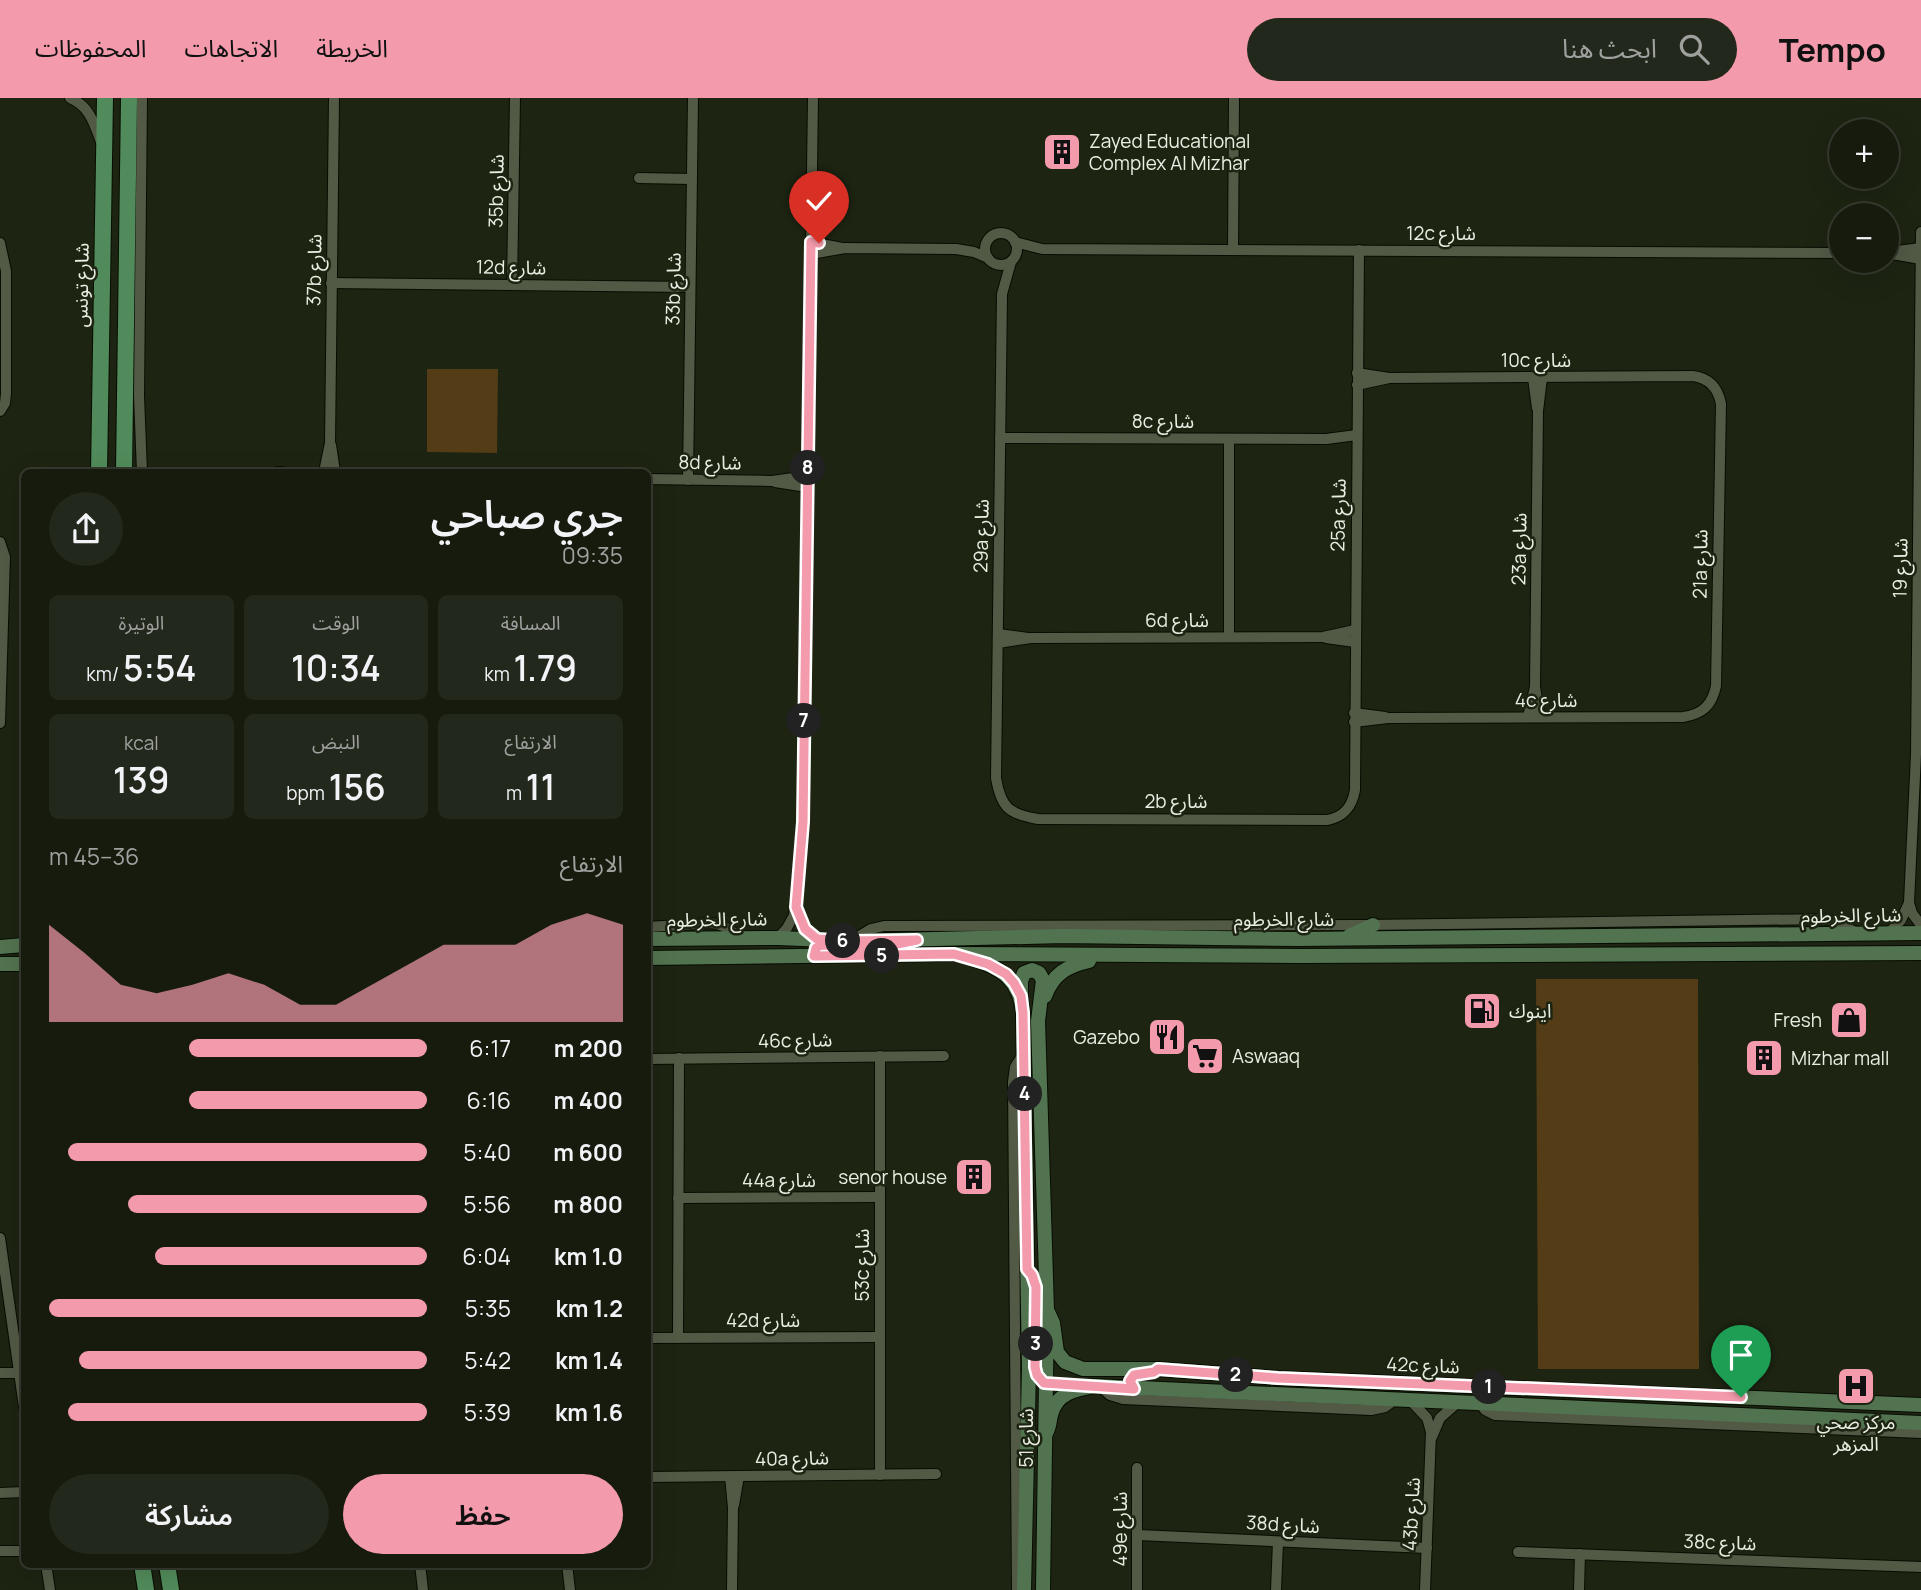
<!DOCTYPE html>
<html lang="ar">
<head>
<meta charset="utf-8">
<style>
  :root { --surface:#161b0e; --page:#23281c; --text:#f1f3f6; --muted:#9ea19e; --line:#35392e; --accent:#f39aac }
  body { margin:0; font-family:Manrope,"Noto Sans Arabic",sans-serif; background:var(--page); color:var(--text); direction:rtl; height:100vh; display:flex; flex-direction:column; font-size:26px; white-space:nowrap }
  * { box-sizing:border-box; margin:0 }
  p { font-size:23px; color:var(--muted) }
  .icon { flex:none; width:38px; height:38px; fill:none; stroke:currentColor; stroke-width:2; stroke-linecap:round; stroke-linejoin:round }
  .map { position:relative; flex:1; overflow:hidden; direction:ltr }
  .details { position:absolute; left:21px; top:371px; width:630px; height:1099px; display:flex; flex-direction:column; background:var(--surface); border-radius:10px; box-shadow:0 7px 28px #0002,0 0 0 2px var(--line); direction:rtl }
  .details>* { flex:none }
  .tools { position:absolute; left:1829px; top:21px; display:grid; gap:14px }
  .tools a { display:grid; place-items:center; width:70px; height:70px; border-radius:50%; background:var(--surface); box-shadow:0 7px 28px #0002,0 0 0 2px var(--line); font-size:35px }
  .pin { position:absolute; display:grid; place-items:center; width:60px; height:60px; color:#fff; margin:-72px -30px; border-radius:50% 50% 50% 0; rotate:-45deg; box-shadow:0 0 7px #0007 }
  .pin .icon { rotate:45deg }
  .km { position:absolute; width:35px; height:35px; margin:-18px; border-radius:50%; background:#222; color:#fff; font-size:19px; line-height:35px; text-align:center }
  .round { display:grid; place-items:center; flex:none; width:74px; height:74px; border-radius:37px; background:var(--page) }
  .overview { display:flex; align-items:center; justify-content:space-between; height:119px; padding:0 28px }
  h1 { font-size:38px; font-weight:600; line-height:52px }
  .stats { display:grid; grid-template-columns:repeat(3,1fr); gap:10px; height:119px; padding:7px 28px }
  .stats div { display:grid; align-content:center; border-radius:10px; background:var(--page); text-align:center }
  .stats b { font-size:35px; font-weight:600 }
  .stats small { font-size:19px; font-weight:400 }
  .stats p { font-size:19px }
  .chart { height:196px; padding:14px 28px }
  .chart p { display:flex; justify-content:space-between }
  .chart svg { width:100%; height:126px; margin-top:7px; fill:var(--accent); opacity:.7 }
  .button { display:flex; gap:14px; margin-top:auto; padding:14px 28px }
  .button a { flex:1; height:80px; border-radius:42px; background:var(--accent); color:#111; font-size:28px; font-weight:600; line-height:80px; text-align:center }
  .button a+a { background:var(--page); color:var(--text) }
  ul { padding:0 28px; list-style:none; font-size:23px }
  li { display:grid; grid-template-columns:112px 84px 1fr; align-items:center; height:52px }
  li i { height:18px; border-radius:9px; background:var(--accent) }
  header { display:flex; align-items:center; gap:42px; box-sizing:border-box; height:98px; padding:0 35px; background:var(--accent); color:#111 }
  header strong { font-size:33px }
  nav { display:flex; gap:38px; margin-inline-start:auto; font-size:24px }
  .search { width:490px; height:63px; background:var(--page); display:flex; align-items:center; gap:18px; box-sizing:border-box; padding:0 24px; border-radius:38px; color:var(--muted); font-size:26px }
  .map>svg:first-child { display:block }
  .green { fill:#533c16 }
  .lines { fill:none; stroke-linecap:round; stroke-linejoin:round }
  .street-casing { stroke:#070d01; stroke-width:12 }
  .secondary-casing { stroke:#070d01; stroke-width:16 }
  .primary-casing { stroke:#070d01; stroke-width:18 }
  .street { stroke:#525a46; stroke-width:10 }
  .secondary { stroke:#527350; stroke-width:14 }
  .primary { stroke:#528b5b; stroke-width:16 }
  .route-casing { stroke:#fff; stroke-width:14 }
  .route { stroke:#f39aac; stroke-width:9 }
  .labels { text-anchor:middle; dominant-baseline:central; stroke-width:5; stroke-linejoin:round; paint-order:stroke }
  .poi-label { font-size:19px; fill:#e9eee2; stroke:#1d2412; text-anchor:start }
  .street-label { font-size:19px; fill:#e9eee2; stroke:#1d2412 }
</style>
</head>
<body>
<header>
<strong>Tempo</strong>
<div class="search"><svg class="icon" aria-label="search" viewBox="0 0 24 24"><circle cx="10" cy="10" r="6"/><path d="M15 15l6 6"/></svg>ابحث هنا</div>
<nav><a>الخريطة</a><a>الاتجاهات</a><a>المحفوظات</a></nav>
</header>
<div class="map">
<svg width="1921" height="1492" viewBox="0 0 1921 1492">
  <rect width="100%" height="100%" fill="#1d2412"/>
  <g class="green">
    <path d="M 427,271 L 498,271 L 497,355 L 427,354 Z"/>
    <path d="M 1536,881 L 1698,881 L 1699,1271 L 1538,1271 Z"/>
  </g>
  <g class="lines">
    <defs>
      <g id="street">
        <path d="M 70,0 C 90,8 94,26 101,44"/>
        <path d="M 639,80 L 692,81"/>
        <circle cx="1001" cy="151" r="16"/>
        <path d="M 811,144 L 842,150"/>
        <path d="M 1015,144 L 1042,151 L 1841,155"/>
        <path d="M 0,145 L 6,173 L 6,296 L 5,305 L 0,313"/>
        <path d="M 1233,151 L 1234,0"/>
        <path d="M 1889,154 L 1921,150"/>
        <path d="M 1886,155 L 1921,161"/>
        <path d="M 811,156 L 845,150 L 956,151 L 974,154 L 988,160"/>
        <path d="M 1011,164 L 1002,196 L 996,680 C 1001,710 1009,716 1038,721 L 1327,722 C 1344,719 1352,709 1355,692 L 1359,152"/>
        <path d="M 331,185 L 690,189"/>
        <path d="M 512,187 L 515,0"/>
        <path d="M 1533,280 L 1537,310"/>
        <path d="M 1357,287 L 1389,280"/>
        <path d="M 1000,340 L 1326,341 L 1357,337"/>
        <path d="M 331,347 L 335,374"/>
        <path d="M 142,374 L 139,298 L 142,0"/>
        <path d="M 277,374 L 282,374"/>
        <path d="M 324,374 L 330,345 L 334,0"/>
        <path d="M 648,381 L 772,383 L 808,378"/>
        <path d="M 688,382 L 693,0"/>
        <path d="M 775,384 L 807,389"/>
        <path d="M 0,444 L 5,459 L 0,625"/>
        <path d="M 998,536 L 1028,540"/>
        <path d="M 1229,539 L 1229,341"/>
        <path d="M 1326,540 L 1355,544"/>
        <path d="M 998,545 L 1031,540 L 1323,539 L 1355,532"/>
        <path d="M 1354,615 L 1385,619"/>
        <path d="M 1528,619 L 1535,589"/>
        <path d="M 1540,619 L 1535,589 L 1538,313 L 1542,280"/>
        <path d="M 1354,624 L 1388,620 L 1683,619 C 1703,616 1712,607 1716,588 L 1721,306 C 1718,290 1709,280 1693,278 L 1389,280 L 1357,275"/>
        <path d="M 1909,805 L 1912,815 L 1921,827"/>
        <path d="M 796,812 L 805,831 L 817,840"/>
        <path d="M 648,829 L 712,825 L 723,828 L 742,840"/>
        <path d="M 1888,836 L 1901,822 L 1909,805 L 1916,656 L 1921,134"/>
        <path d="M 778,840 L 787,830 L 794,817 L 803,724 L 813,0"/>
        <path d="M 851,843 L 871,831 L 884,828 L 1364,827 L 1827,821 L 1839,825 L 1857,835"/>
        <path d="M 880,958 L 880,1377"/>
        <path d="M 648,961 L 944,958"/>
        <path d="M 678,1100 L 880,1099"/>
        <path d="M 0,1140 L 24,1309"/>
        <path d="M 648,1240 L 880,1239"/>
        <path d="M 678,1240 L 679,960"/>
        <path d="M 0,1275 L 20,1275"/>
        <path d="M 1101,1289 L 1110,1297 L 1123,1301 L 1371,1312 L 1385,1309 L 1393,1303"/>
        <path d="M 1412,1304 L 1427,1320 L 1431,1334 L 1425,1492"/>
        <path d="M 1481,1306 L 1485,1312 L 1495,1317 L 1921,1335"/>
        <path d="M 1432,1339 L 1440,1320 L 1457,1305"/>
        <path d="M 730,1378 L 733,1410 L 732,1492"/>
        <path d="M 648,1379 L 936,1376"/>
        <path d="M 0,1395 L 24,1394"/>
        <path d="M 734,1407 L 739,1378"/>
        <path d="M 1138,1437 L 1427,1450"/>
        <path d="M 0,1453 L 24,1453"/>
        <path d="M 1518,1454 L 1921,1469"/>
        <path d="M 46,1466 L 50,1492"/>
        <path d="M 420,1466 L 423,1492"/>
        <path d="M 567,1466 L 570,1492"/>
        <path d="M 1017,1492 L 1013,984 L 1015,969 L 1024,955"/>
        <path d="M 1137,1492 L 1137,1370"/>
        <path d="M 1276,1492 L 1278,1444"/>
        <path d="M 1579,1492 L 1580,1456"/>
      </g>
      <g id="secondary">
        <path d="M 1349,838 L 1373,827"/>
        <path d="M 648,841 L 778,840 L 851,843 L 1064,838 L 1298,841 L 1921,835"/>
        <path d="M 0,849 L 24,847"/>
        <path d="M 648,860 L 954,856 L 1298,858 L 1921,855"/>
        <path d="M 972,861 C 1002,869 1020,883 1023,915 L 1029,1271 L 1024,1492"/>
        <path d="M 0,866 L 24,866"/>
        <path d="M 1021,896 L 1021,883 L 1024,875 L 1032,872 L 1039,875 L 1043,882 L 1038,923 L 1047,1212 L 1043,1492"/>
        <path d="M 1045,898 C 1053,876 1067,868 1089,863"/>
        <path d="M 1047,1212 L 1053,1225 L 1057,1254 L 1065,1264 L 1083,1271 L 1158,1271 L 1278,1280 L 1921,1307"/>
        <path d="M 1044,1338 C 1050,1331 1049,1325 1051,1317 C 1056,1295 1076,1291 1095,1288 L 1921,1325"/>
      </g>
      <g id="primary">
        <path d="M 99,374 L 105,0"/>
        <path d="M 124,374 L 129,0"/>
        <path d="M 142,1466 L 146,1492"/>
        <path d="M 167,1466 L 171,1492"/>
      </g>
    </defs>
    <use href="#street" class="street-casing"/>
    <use href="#secondary" class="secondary-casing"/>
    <use href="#primary" class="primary-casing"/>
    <use href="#street" class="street"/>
    <use href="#secondary" class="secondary"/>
    <use href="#primary" class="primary"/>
  </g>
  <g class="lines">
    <defs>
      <path id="route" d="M 819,145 L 811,144 L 803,724 L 796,809 L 805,831 L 817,841 L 851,843 L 917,842 L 877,850 L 821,847 L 816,850 L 814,858 L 954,856 L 988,866 L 1006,876 L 1014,885 L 1021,898 L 1023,915 L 1027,1171 L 1032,1177 L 1036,1189 L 1035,1269 L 1037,1277 L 1044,1285 L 1134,1291 L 1130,1283 L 1134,1277 L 1154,1274 L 1158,1271 L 1278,1280 L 1741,1299"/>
    </defs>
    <use href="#route" class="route-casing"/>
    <use href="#route" class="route"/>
  </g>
  <defs>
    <symbol id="building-square" viewBox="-11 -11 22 22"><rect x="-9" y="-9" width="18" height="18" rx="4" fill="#f39aac" stroke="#1d2412"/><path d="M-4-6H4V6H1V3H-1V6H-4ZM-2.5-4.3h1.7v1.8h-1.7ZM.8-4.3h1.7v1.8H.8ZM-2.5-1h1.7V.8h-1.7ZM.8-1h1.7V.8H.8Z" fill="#111"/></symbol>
    <symbol id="fuel-square" viewBox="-11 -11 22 22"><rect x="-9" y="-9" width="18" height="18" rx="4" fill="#f39aac" stroke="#1d2412"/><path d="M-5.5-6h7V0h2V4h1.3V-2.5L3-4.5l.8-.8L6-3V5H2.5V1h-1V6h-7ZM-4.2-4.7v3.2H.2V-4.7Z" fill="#111"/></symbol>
    <symbol id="shop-square" viewBox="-11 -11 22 22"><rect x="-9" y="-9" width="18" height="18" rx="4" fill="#f39aac" stroke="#1d2412"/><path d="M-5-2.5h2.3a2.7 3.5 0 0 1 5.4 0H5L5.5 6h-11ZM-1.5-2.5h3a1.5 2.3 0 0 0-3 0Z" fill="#111"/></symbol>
    <symbol id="restaurant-square" viewBox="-11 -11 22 22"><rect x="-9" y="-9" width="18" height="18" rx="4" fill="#f39aac" stroke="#1d2412"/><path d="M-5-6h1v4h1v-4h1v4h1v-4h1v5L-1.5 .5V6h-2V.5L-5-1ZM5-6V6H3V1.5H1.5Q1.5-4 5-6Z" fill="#111"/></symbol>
    <symbol id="supermarket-square" viewBox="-11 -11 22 22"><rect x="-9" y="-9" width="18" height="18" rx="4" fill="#f39aac" stroke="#1d2412"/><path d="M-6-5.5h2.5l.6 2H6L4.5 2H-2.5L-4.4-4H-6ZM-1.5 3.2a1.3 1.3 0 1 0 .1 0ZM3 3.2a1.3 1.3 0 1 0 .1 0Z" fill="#111"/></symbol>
    <symbol id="hospital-square" viewBox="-11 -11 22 22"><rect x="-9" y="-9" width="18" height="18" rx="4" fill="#f39aac" stroke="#1d2412"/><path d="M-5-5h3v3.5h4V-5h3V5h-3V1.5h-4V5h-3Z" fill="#111"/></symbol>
  </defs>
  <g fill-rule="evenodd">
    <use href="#building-square" x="1040" y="32" width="44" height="44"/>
    <use href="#fuel-square" x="1460" y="891" width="44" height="44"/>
    <use href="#shop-square" x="1827" y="900" width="44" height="44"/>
    <use href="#restaurant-square" x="1145" y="917" width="44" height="44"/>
    <use href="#supermarket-square" x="1183" y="936" width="44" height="44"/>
    <use href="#building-square" x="1742" y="938" width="44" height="44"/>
    <use href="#building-square" x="952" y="1057" width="44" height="44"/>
    <use href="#hospital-square" x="1834" y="1266" width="44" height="44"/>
  </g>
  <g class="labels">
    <g class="poi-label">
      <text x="1089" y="43">Zayed Educational<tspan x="1089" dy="22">Complex Al Mizhar</tspan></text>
      <text x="1509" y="913">اينوك</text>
      <text x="1822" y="922" text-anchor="end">Fresh</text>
      <text x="1140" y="939" text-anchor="end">Gazebo</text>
      <text x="1232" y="958">Aswaaq</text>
      <text x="1791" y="960">Mizhar mall</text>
      <text x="947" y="1079" text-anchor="end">senor house</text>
      <text x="1856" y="1324" text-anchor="middle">مركز صحي<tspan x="1856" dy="22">المزهر</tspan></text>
    </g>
    <g class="street-label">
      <text transform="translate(496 93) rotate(-89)">35b شارع</text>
      <text x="1441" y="135">12c شارع</text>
      <text transform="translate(511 169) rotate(1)">12d شارع</text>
      <text transform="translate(314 172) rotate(-89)">37b شارع</text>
      <text transform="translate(81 187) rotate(-89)">شارع تونس</text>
      <text transform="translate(673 191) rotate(-89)">33b شارع</text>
      <text x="1536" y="262">10c شارع</text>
      <text x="1163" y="323">8c شارع</text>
      <text transform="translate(710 364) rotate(1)">8d شارع</text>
      <text transform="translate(1338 417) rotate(-89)">25a شارع</text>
      <text transform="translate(981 438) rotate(-89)">29a شارع</text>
      <text transform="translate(1519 451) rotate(-89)">23a شارع</text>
      <text transform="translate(1700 466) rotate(-89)">21a شارع</text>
      <text transform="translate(1900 470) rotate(-89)">شارع 19</text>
      <text x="1177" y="522">6d شارع</text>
      <text x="1546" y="602">4c شارع</text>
      <text x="1176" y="703">2b شارع</text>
      <text transform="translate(1851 817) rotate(-1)">شارع الخرطوم</text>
      <text transform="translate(717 821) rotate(-1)">شارع الخرطوم</text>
      <text x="1284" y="821">شارع الخرطوم</text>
      <text transform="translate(795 942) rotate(-1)">46c شارع</text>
      <text x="779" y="1082">44a شارع</text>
      <text transform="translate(862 1167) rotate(-90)">53c شارع</text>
      <text x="763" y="1222">42d شارع</text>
      <text transform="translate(1423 1267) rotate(2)">42c شارع</text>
      <text transform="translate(1026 1340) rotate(-90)">شارع 51</text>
      <text transform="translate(792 1360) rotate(-1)">40a شارع</text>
      <text transform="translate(1411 1416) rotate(-87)">43b شارع</text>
      <text transform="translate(1283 1426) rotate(3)">38d شارع</text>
      <text transform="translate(1120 1431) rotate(-90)">49e شارع</text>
      <text transform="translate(1720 1444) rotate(2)">38c شارع</text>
    </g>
  </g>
</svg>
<div class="tools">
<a>+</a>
<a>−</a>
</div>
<div class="pin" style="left:1741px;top:1299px;background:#1e9e55"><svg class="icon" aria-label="arrive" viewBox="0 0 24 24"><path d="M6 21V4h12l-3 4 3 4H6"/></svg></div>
<div class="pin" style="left:819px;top:145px;background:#d93025"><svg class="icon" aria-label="check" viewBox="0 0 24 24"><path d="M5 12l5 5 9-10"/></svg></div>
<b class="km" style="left:1489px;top:1289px">1</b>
<b class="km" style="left:1236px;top:1277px">2</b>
<b class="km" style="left:1036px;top:1246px">3</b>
<b class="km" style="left:1025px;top:996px">4</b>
<b class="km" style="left:882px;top:858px">5</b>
<b class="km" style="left:843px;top:843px">6</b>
<b class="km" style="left:804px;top:623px">7</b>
<b class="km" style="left:808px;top:370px">8</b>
<section class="details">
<div class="overview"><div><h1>جري صباحي</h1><p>09:35</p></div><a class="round"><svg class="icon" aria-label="share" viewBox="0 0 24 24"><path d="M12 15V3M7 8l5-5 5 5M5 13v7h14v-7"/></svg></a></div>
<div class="stats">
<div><p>المسافة</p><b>1.79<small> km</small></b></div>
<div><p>الوقت</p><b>10:34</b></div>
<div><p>الوتيرة</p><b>5:54<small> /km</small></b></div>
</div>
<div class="stats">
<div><p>الارتفاع</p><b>11<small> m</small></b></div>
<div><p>النبض</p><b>156<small> bpm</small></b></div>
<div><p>kcal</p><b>139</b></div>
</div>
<div class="chart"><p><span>الارتفاع</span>36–45 m</p>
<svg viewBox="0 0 160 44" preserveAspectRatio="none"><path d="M0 44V10L10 20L20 31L30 34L40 31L50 27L60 31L70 38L80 38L90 31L100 24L110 17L120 17L130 17L140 10L150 6L160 10V44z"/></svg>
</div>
<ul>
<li><b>200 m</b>6:17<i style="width:63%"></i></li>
<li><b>400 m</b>6:16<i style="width:63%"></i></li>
<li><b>600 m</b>5:40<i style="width:95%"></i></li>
<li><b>800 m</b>5:56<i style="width:79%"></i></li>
<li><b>1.0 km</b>6:04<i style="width:72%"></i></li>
<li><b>1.2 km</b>5:35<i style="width:100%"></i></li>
<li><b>1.4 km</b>5:42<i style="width:92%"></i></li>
<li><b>1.6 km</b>5:39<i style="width:95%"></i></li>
</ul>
<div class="button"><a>حفظ</a><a>مشاركة</a></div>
</section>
</div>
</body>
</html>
